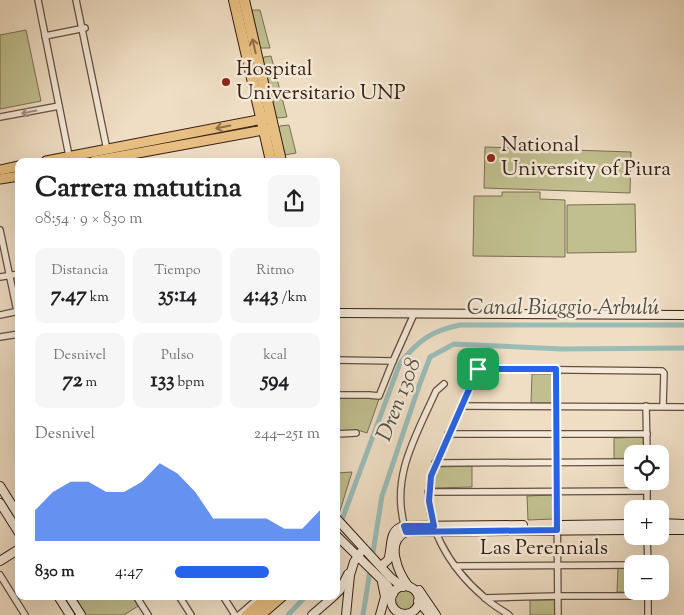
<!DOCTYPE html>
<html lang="es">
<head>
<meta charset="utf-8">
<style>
  :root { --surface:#fff; --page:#f6f6f6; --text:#202124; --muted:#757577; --accent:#2563eb }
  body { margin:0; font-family:"Sorts Mill Goudy",serif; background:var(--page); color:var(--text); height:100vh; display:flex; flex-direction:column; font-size:19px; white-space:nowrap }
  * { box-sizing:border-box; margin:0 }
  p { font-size:16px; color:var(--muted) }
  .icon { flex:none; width:28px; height:28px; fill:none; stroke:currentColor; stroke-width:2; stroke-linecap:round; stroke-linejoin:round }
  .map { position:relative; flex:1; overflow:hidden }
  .panel { position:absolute; left:15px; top:158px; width:325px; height:442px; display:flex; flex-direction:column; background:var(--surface); border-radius:10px; box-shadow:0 5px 20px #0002 }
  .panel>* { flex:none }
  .controls { position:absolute; left:624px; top:445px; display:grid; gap:10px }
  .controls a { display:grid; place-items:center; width:45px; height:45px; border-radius:10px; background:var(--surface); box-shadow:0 5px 20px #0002; font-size:25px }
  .pin { position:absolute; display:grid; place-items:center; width:42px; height:42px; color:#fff; margin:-21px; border-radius:10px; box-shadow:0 2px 8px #0006 }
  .round { display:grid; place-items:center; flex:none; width:52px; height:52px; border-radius:10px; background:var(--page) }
  .summary { display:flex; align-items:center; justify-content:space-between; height:85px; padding:0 20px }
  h1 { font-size:28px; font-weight:700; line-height:38px }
  .stats { display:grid; grid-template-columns:repeat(3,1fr); gap:8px; height:85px; padding:5px 20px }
  .stats div { display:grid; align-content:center; border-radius:10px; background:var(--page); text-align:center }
  .stats b { font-size:21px; font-weight:700 }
  .stats small { font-size:14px; font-weight:400 }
  .stats p { font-size:14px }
  .chart { height:140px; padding:10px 20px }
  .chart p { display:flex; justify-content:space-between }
  .chart svg { width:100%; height:90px; margin-top:5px; fill:var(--accent); opacity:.7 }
  ul { padding:0 20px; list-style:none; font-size:16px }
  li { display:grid; grid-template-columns:80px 60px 1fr; align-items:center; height:38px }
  li i { height:12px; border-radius:6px; background:var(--accent) }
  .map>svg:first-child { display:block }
  .green { fill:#c1bf8f; stroke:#7c6e52 }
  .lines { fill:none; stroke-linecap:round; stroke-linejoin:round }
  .canal { stroke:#9abcb7; stroke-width:5 }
  .street-casing { stroke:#644e40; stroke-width:8 }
  .secondary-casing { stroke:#361e14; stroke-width:10 }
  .primary-casing { stroke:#361e14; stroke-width:11 }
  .highway-casing { stroke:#361e14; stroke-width:12 }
  .street { stroke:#f5ead9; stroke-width:5.5 }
  .secondary { stroke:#f5ead9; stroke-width:8 }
  .primary { stroke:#e8bf82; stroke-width:9 }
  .highway { stroke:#e8bf82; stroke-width:10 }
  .oneway { stroke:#8f6e4b }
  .oneway2 { stroke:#9f8e80 }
  .route-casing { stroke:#fff; stroke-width:10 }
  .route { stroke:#2563eb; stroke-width:6 }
  .poi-dot { fill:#8f2418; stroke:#f5ead9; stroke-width:2 }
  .labels { text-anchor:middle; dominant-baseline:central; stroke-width:5; stroke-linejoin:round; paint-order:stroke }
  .poi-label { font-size:21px; fill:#361e14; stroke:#f5ead9; text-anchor:start }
  .street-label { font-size:21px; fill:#361e14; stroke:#f5ead9 }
  .water-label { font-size:22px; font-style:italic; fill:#544d45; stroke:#f5ead9 }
</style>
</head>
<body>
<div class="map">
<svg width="684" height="615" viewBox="0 0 684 615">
  <rect width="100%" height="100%" fill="#efdec4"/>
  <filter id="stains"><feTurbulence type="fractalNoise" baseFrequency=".004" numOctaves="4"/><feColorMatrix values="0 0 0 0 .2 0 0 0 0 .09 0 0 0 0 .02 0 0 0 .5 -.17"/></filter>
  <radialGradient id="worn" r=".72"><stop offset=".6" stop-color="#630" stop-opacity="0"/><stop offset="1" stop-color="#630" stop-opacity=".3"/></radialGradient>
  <g class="green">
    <path d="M 252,10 L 260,10 L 270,48 L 260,48 Z"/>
    <path d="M 26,30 L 41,101 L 0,109 L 0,35 Z"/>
    <path d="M 271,56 L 287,117 L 278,118 L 276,117 L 263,60 L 264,57 Z"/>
    <path d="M 289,125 L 296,153 L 285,155 L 278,129 L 280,126 Z"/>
    <path d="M 485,147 L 631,152 L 630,193 L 484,188 Z"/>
    <path d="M 502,192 L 540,192 L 540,199 L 565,200 L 565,257 L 473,256 L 474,196 L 502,196 Z"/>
    <path d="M 635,204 L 636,252 L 567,253 L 567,205 Z"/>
    <path d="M 532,374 L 553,374 L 553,403 L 531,403 Z"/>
    <path d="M 363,396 L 379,399 L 367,433 L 361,431 L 336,431 L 336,397 Z"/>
    <path d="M 643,437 L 644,454 L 632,454 L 632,459 L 614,460 L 614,438 Z"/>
    <path d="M 472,466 L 472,487 L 433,488 L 438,467 Z"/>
    <path d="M 352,472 L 339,514 L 336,512 L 336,473 Z"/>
    <path d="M 552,495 L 554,519 L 528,520 L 527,496 Z"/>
    <path d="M 618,568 L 632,568 L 632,591 L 644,591 L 644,593 L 617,592 Z"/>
    <circle cx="405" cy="600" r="11"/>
    <path d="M 76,596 L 132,596 L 138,606 L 124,615 L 86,615 L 75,597 Z"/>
    <rect x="530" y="600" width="26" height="15"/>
  </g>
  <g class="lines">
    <g class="canal">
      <path d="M 336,536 L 400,363 C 419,340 431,331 460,325 L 684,325"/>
      <path d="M 288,615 L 306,596"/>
      <path d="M 363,615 L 382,496 L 419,386 L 430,357 L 454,344 L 562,349 L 684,348"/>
    </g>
    <defs>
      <g id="street">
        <path d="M 38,0 L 70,161"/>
        <path d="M 76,0 L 107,150"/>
        <path d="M 45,36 L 85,28"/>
        <path d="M 0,117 L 59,106"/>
        <path d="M 0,230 L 17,311"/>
        <path d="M 0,277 L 19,274"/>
        <path d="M 0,315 L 19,311"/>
        <path d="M 0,337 L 19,334"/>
        <path d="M 336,360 L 393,361"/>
        <path d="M 556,369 L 558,615"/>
        <path d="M 336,395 L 369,395 L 379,396 L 393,361 L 414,314"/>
        <path d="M 461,406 L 684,407"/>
        <path d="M 646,406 L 647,454"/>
        <path d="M 336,434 L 356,433"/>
        <path d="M 448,434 L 647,434"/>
        <path d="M 435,463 L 632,462"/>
        <path d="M 647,481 L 647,509"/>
        <path d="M 428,492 L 647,491"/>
        <path d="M 405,528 C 390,477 416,436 436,391 L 444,384"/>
        <path d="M 647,536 L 648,564"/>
        <path d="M 455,566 L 632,565"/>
        <path d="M 0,575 L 25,615"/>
        <path d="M 648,591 L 648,615"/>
        <path d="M 136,596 L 148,615"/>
        <path d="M 179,596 L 191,615"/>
        <path d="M 223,596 L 235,615"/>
        <path d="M 485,598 L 558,596 L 648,596"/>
        <path d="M 239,615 L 261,596"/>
        <path d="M 509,615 C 500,609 491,604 484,597 C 451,569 420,522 431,477 C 434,464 441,451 447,438 C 457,415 468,392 478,369 L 662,371 L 664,373 L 663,406"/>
      </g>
      <g id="secondary">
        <path d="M 336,313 L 684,315"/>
        <path d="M 0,486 L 19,516"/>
        <path d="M 0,503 L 19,533"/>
        <path d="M 336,518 L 391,578 L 403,587"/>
        <path d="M 660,523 L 684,524"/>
        <path d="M 560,525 L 632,524"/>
        <path d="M 660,530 L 684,530"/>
        <path d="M 336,535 L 387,585 L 393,594"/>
        <path d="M 0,561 L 19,549"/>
        <path d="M 381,566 L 388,560 C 393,548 387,530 404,526 L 523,525"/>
        <circle cx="405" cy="600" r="14"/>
        <path d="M 409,587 C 399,574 384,542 406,532 L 632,530"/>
        <path d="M 419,590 L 436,615"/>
        <path d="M 336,594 L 340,590 L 348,574"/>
        <path d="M 58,596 L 70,615"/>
        <path d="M 69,596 L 81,615"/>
        <path d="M 418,601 L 430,615"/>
        <path d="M 312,615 L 334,596"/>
        <path d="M 346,615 L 350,575 L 354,562 L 360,553"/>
        <path d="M 380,615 L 385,597 L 382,582"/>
      </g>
      <g id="primary">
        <path d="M 46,161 L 268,118"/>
        <path d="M 94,161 L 269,129"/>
        <path d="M 0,170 L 19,166"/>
        <path d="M 0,179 L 19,176"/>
      </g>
      <g id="highway">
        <path d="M 234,0 L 271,161"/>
        <path d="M 244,0 L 281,161"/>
        <path d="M 247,615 L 269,596"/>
        <path d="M 260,615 L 282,596"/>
      </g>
    </defs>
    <use href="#street" class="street-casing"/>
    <use href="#secondary" class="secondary-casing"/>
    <use href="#primary" class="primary-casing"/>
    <use href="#highway" class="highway-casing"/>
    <use href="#street" class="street"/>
    <use href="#secondary" class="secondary"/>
    <use href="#primary" class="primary"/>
    <use href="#highway" class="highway"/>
  </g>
  <defs><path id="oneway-shaft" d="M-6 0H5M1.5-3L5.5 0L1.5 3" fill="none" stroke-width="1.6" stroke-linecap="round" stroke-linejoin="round" transform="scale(1.25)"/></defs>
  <g class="oneway">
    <use href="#oneway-shaft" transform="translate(254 46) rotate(-103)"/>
    <use href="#oneway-shaft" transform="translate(223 127) rotate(169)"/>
  </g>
  <use class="oneway2" href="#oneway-shaft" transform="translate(29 112) rotate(169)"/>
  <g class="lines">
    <defs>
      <path id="route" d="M 478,369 L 556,369 L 557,530 L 406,532 L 404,526 L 434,526 L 429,501 L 431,476 Z"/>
    </defs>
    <use href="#route" class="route-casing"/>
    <use href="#route" class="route"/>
  </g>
  <g class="poi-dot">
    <circle cx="226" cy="82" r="5"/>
    <circle cx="491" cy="158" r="5"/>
  </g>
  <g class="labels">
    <g class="poi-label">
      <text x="236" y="70">Hospital<tspan x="236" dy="24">Universitario UNP</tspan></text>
      <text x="501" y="146">National<tspan x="501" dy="24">University of Piura</tspan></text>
    </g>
    <g class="street-label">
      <text x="544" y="549">Las Perennials</text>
    </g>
    <g class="water-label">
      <text x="563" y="309">Canal Biaggio Arbulú</text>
      <text transform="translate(400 400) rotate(-69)">Dren 1308</text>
    </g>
  </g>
  <rect width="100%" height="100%" filter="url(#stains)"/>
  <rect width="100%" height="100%" fill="url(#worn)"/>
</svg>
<div class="controls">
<a><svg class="icon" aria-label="locate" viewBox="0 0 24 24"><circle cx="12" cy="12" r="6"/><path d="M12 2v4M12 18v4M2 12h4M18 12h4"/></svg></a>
<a>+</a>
<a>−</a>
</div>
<div class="pin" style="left:478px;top:369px;background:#1e9e55"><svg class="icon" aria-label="arrive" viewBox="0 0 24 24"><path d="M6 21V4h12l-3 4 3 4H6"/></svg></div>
<section class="panel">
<div class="summary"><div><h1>Carrera matutina</h1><p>08:54 · 9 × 830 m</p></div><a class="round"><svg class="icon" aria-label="share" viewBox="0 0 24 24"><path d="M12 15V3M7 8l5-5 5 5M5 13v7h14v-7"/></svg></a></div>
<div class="stats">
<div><p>Distancia</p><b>7.47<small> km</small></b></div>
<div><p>Tiempo</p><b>35:14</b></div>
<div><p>Ritmo</p><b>4:43<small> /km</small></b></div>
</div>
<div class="stats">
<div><p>Desnivel</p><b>72<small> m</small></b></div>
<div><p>Pulso</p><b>133<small> bpm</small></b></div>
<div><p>kcal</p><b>594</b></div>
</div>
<div class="chart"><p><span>Desnivel</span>244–251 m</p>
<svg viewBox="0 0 160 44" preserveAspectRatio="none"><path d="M0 44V29L10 20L20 15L30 15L40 20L50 20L60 15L70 6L80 11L90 20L100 33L110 33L120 33L130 33L140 38L150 38L160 29V44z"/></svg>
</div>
<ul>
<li><b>830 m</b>4:47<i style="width:65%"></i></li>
</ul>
</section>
</div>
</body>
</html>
